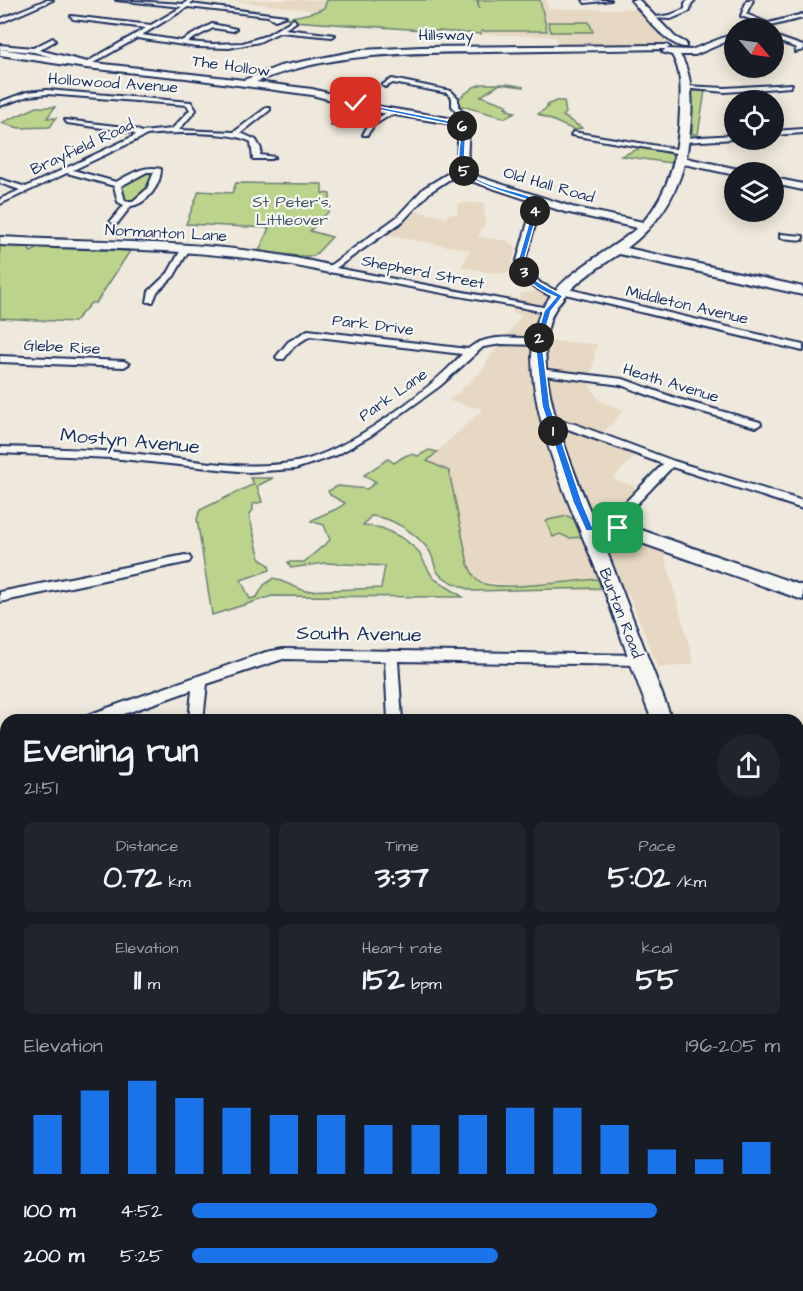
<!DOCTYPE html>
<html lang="en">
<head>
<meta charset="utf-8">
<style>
  :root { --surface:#171b24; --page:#20242c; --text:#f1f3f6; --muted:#9ea1a6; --accent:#1a73e8 }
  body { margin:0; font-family:"Architects Daughter",sans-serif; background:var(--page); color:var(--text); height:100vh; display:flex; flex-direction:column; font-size:22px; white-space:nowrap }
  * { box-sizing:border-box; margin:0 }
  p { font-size:20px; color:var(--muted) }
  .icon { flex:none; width:33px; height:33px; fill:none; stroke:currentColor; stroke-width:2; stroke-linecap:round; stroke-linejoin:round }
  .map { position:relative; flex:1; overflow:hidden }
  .side { position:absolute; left:0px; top:714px; width:804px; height:578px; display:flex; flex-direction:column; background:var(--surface); border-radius:18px 18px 0 0; box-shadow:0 3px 15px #0003 }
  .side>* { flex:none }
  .needle { width:39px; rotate:119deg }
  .buttons { position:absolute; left:724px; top:18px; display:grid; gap:12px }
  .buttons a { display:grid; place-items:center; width:60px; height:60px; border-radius:50%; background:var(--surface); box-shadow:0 3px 15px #0003; font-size:30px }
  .pin { position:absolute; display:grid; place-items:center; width:51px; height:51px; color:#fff; margin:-26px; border-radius:12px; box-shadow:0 3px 9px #0006 }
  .km { position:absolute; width:30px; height:30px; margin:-15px; border-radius:50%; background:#222; color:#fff; font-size:16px; line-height:30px; text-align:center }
  .round { display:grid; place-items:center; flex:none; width:63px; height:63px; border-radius:32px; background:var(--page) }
  .head { display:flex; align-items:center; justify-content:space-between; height:102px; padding:0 24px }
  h1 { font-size:33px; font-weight:700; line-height:45px }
  .metrics { display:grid; grid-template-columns:repeat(3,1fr); gap:9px; height:102px; padding:6px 24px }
  .metrics div { display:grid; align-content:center; border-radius:9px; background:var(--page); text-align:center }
  .metrics b { font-size:30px; font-weight:700 }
  .metrics small { font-size:16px; font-weight:400 }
  .metrics p { font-size:16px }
  .chart { height:168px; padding:12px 24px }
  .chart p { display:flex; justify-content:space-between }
  .chart svg { width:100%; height:108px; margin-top:6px; stroke:var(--accent); stroke-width:6 }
  ul { padding:0 24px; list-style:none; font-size:20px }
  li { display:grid; grid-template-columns:96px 72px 1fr; align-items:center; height:45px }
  li i { height:15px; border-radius:8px; background:var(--accent) }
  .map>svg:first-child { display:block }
  .built { fill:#e6d8c2 }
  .green { fill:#bbd38a; stroke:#6b8174; stroke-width:1.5 }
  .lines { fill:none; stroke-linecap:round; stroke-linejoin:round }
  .street-casing { stroke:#1b2f5e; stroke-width:4 }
  .secondary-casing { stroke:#1b2f5e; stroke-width:4 }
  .primary-casing { stroke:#1b2f5e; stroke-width:5 }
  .highway-casing { stroke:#1b2f5e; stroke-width:4 }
  .street { fill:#f6f6f2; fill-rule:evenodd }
  .secondary { fill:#f6f6f2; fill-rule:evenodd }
  .primary { fill:#f6f6f2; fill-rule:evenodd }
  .highway { fill:#f6f6f2; fill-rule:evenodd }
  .route { fill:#1a73e8; stroke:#fff; stroke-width:1.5 }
  .labels { text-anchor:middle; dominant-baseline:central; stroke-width:4.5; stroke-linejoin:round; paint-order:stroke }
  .far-street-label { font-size:16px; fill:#1b2f5e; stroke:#f6f6f2 }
  .far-park-label { font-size:16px; fill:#435869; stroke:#f6f6f2 }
  .street-label { font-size:20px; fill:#1b2f5e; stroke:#f6f6f2 }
</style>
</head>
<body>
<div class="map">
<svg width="803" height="1291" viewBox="0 0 803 1291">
  <rect width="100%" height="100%" fill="#efe8dc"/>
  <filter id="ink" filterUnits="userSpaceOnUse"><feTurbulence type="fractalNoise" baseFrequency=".0167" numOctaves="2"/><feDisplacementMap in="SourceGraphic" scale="12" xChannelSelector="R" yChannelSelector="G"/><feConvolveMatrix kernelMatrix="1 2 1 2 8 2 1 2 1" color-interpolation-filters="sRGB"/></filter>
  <g filter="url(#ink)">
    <g class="built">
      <path d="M 229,0 L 327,0 L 324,8 L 318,11 Z"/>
      <path d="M 477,0 L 546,0 L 549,9 L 639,9 L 666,40 L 663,44 L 655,46 L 558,47 L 556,37 L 481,34 Z"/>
      <path d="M 458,203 L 484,203 L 485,223 L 478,237 L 508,241 L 508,243 L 514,244 L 514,246 L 516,248 L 512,261 L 516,272 L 501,274 L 461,267 L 470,250 L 385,235 L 411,218 L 417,211 L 447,218 L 448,214 L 458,214 Z"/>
      <path d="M 537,291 L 551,295 L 534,334 L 549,341 L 597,344 L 589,384 L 600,401 L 624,410 L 604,432 L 618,447 L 635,456 L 612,479 L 636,487 L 619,532 L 663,549 L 694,664 L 658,668 L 629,594 L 480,582 L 473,575 L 468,564 L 449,471 L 427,461 L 483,409 L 449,401 L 485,368 L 486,363 L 522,315 L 512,312 L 521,293 Z"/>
    </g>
    <g class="green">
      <path d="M 327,0 L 477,0 L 479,9 L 478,0 L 540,0 L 547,31 L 481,31 L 481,34 L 292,21 L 294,19 L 286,18 C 299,15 311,15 324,8 Z"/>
      <path d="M 548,22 L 589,22 L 593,32 L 551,32 Z"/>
      <path d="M 482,84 L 507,84 L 524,87 L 500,84 L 481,96 L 507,105 L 505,107 L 509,108 L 507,110 L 515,112 L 505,118 L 458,105 L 458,99 L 474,87 Z"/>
      <path d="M 696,91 L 705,91 L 698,134 L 692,134 L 692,92 Z"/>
      <path d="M 556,101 L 564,101 L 566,113 L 563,116 L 582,128 L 574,130 L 538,114 L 548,107 L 547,105 Z"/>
      <path d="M 37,107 L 55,107 L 47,118 L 56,118 L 50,127 L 19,128 L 1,123 Z"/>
      <path d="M 643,147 L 673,154 L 671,163 L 621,156 Z"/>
      <path d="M 146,171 L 156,173 L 149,188 L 135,201 L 125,200 L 120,185 Z"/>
      <path d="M 236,183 L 322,184 L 322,193 L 330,194 L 330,210 L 310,231 L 332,237 L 314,256 L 298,256 L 259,251 L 269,228 L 186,224 L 199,191 L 232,193 Z"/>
      <path d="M 0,246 L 28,248 L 31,252 L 40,247 L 130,251 L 96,303 L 91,303 L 74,322 L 0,318 Z"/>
      <path d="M 429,450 L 437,452 L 427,461 L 449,471 L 468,564 C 471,570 474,580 481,583 C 502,591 572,581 598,579 L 601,588 L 473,591 C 461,586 449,583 439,574 C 434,568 434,559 430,552 C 418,534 392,517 371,516 L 363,525 L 382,528 L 404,539 L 418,551 L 433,578 L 463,597 L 272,596 L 212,615 L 197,519 L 200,510 L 254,484 L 250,478 L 273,478 L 257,486 L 262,502 L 253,504 L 253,510 L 249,515 L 260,559 L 269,565 L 270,570 L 241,580 L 250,599 L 257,597 L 264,585 L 274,578 L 305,591 L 381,588 L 385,566 L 325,563 L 291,568 L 288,562 L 304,562 L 330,540 L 324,525 L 311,521 C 322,513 338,511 345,503 L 330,495 L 328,491 L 338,486 L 367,489 L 376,482 L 364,475 L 388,459 L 394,463 C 402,458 408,451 418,456 Z"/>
      <path d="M 567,516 C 578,519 579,527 582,537 L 569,538 L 560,534 L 553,537 L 546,522 L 548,520 Z"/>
    </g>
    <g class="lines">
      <defs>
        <g id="street">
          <path d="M 46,0 L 53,0 L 0,23 L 0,19 Z"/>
          <path d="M 116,0 L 184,4 L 188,0 L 194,0 L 190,4 L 286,16 L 275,20 L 268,16 L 188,7 L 142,35 L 181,41 L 212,24 L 236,29 L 233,31 L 213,28 L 187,42 L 213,44 L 243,43 L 265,36 L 294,19 L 296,22 L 285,29 L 335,35 L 332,37 L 280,32 L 259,42 L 229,48 L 197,47 L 137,38 L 86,67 L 34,52 L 0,49 L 0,45 L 33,48 L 53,38 L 55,41 L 39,50 L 87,62 L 146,28 L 73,19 L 71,16 L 151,25 L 182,7 Z"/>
          <path d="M 583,0 L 611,0 L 585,3 Z"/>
          <path d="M 689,0 L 695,0 L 691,4 L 690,11 L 671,19 L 649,18 L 670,15 L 685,9 L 685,3 Z"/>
          <path d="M 747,0 L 753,0 L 746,14 L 770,24 L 770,26 L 741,16 Z"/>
          <path d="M 774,36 L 803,46 L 803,50 L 795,52 L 797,48 L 774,40 Z"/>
          <path d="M 392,79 L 451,91 L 458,98 L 458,106 L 465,115 L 457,123 L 453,123 L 458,115 L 452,106 L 452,98 L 447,93 L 393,83 L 385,87 L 382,85 Z"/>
          <path d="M 792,84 L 790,87 L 725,92 L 682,88 L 685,86 L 725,88 Z"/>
          <path d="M 47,90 L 191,102 L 196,110 L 179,130 L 234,132 L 266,108 L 270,108 L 270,110 L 241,133 L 256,140 L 261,149 L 260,155 L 275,157 L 271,159 L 253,159 L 251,142 C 233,131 169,132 147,135 L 73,170 L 116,182 C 131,174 143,165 161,169 C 161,185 147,204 131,206 L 117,224 L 110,222 L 124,205 L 118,202 L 114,186 L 67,173 L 0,204 L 0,199 L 20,190 L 0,183 L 0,179 L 26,187 L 136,135 L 131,132 L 67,123 L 65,120 L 133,128 L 142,132 L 172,129 L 190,110 L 187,105 L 47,94 L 28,96 L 0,106 L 0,102 L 27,92 ZM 147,172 L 154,172 L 147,189 L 133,201 L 125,201 L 121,186 Z"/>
          <path d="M 354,102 L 359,103 L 343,114 L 336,125 L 332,125 L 338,112 Z"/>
          <path d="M 390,111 L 395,112 L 374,125 L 367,135 L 363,135 L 369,123 Z"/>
          <path d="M 803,129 L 803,133 L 774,135 L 774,131 Z"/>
          <path d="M 573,132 L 682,150 L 686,152 L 682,154 L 571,135 Z"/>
          <path d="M 735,135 L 735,139 L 684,142 L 681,140 L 684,138 Z"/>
          <path d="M 462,165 L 465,165 L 465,169 L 430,192 L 403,221 L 336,268 L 548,308 L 553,311 L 551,313 L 329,272 L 325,269 L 397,217 L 424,188 Z"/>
          <path d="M 538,199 L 542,201 L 524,264 L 540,283 L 563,294 L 564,296 L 560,299 C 540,293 525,282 516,264 L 534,201 Z"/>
          <path d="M 780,234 L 803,236 L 803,240 L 780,238 Z"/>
          <path d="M 182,248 L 189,250 L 174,276 L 157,292 L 153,302 L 147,302 L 149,291 L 168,273 Z"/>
          <path d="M 564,288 L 803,345 L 803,351 L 561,293 L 561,289 Z"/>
          <path d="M 308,330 L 468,349 C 487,333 516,338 539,339 L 544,342 L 539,345 L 502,344 L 483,347 L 440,386 L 372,435 L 337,455 L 295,469 L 248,472 L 111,458 L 0,453 L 0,447 C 43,448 85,449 128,453 C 183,458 241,472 296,462 C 346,453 428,392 462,354 L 310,336 L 294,346 L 284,359 L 278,359 L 276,357 L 288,342 Z"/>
          <path d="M 0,356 L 124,361 L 129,364 L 124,367 L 0,362 Z"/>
          <path d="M 540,369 L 623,379 L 678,399 L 760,422 L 761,424 L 756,427 L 752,426 L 670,403 L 621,385 L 536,374 L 536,370 Z"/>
          <path d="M 550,419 L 575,424 L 674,461 L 803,501 L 803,509 L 672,467 L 612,530 L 604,530 L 602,527 L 604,524 L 663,464 L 568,429 L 546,424 L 546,420 Z"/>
          <path d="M 185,555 L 189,556 L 191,559 L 189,562 L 0,602 L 0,592 Z"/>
          <path d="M 283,649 L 639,655 L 644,656 L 646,660 L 644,664 L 639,665 L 398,661 L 402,720 L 388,720 L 385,661 L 283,659 L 207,684 L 203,720 L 189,720 L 192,690 L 107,720 L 83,720 L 85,716 L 266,652 Z"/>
          <path d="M 6,743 L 6,755 L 0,757 L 0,745 Z"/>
          <rect x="77" y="1286" width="22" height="5"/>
        </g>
        <g id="secondary">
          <path d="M 631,0 L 639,0 L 675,37 L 686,43 L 686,47 C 669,48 642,13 631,0 Z"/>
          <path d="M 803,14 L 803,18 L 762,28 L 750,28 Z"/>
          <path d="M 735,33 L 735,38 L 695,55 L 680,55 C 698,83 691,127 686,158 L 738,169 L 743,172 L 735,172 L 735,175 L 684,164 C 675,199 656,226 627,248 L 803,287 L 803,295 L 619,254 C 596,269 568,286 554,311 C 526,366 573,470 595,523 L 608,521 L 624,524 L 803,586 L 803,600 L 616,534 L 600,534 L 672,720 L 652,720 C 634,676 620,631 603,587 C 577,518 509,385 540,314 C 558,273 606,255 637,228 L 565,212 L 471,181 C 452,167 458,150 459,129 L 452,124 L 382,113 L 312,95 L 186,78 L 86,68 L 0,55 L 0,49 L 86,62 L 244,80 L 280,66 L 362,50 L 421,47 L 666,45 L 670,47 L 666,49 L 691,50 ZM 666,49 L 662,52 L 672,55 C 682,72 681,90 680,109 C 679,151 671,190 643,222 L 572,207 L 479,177 C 462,164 469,147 469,128 L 455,119 L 382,107 L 312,89 L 256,82 C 330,52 409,53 487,52 C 546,51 606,50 666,49 Z"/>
          <path d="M 774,178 L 803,184 L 803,190 L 774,184 Z"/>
          <path d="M 0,237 C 111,243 225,239 333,266 L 335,269 L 329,273 C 224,247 108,250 0,245 Z"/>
        </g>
        <path id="primary" d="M 798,1015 L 803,1017 L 803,1059 L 798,1056 Z"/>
        <g id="highway">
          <rect x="798" y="926" width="5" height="32"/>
          <rect x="0" y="950" width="6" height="32"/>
          <path d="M 803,970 L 803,1004 L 798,1005 L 798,971 Z"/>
          <rect x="0" y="984" width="6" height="34"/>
        </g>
      </defs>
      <use href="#street" class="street-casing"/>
      <use href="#secondary" class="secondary-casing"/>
      <use href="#primary" class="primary-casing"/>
      <use href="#highway" class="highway-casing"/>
      <use href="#street" class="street"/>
      <use href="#secondary" class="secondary"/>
      <use href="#primary" class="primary"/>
      <use href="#highway" class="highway"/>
    </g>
  </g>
  <path class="route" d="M 355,102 L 461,123 L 466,128 L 464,167 C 480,189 519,189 541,201 L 523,264 C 531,282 548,287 563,296 L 551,311 L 542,342 L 550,406 L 582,502 L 592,526 L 608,524 L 621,526 L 621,530 L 586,531 L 573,502 L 542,406 L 535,342 L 544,311 L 556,297 C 540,291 524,280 517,264 L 535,202 C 520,197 462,182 459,166 C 457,155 461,140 461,128 L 458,126 L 356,105 Z"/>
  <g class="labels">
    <g class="far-street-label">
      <text x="446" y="35">Hillsway</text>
      <text transform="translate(231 66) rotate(8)">The Hollow</text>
      <text transform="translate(113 83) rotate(4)">Hollowood Avenue</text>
      <text transform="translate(82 147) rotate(-25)">Brayfield Road</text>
      <text transform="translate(549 185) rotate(16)">Old Hall Road</text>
      <text transform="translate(166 233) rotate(3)">Normanton Lane</text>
      <text transform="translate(423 272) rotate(11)">Shepherd Street</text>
      <text transform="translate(687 305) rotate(13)">Middleton Avenue</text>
      <text transform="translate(373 325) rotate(7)">Park Drive</text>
      <text transform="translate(62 347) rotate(3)">Glebe Rise</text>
      <text transform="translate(671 383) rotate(17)">Heath Avenue</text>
      <text transform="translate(393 395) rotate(-35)">Park Lane</text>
      <text transform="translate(621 613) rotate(69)">Burton Road</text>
    </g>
    <g class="far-park-label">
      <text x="292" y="202">St Peter's,<tspan x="292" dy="18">Littleover</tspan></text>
    </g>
    <g class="street-label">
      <text transform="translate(130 441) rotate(5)">Mostyn Avenue</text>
      <text transform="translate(359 634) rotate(1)">South Avenue</text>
    </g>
  </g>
</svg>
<div class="buttons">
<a><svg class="needle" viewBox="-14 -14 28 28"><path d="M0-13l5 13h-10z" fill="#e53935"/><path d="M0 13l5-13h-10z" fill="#9ea1a6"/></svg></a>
<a><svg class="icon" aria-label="locate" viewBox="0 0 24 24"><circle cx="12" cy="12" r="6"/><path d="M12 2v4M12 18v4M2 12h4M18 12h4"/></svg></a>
<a><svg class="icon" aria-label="layers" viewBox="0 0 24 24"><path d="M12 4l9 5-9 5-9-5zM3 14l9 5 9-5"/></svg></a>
</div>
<div class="pin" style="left:618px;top:528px;background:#1e9e55"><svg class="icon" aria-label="arrive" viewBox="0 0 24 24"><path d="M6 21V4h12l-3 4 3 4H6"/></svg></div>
<div class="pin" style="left:356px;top:103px;background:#d93025"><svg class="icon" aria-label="check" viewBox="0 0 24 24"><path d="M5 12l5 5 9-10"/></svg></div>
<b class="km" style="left:553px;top:431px">1</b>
<b class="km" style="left:539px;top:338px">2</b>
<b class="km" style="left:524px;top:272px">3</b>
<b class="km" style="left:535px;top:211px">4</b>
<b class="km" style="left:464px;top:171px">5</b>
<b class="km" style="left:462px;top:126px">6</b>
<section class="side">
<div class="head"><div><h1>Evening run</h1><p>21:51</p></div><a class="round"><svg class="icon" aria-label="share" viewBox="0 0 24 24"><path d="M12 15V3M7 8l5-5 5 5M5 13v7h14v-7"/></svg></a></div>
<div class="metrics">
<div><p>Distance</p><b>0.72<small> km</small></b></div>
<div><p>Time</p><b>3:37</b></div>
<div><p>Pace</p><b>5:02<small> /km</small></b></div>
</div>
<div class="metrics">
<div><p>Elevation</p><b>11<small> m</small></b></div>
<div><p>Heart rate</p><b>152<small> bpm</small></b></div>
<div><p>kcal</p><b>55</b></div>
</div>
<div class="chart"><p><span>Elevation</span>196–205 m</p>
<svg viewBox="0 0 160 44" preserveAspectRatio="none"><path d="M5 44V20M15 44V10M25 44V6M35 44V13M45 44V17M55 44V20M65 44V20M75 44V24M85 44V24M95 44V20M105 44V17M115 44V17M125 44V24M135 44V34M145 44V38M155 44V31"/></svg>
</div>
<ul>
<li><b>100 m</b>4:52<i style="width:79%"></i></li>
<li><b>200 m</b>5:25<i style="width:52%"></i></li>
</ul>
</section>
</div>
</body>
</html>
